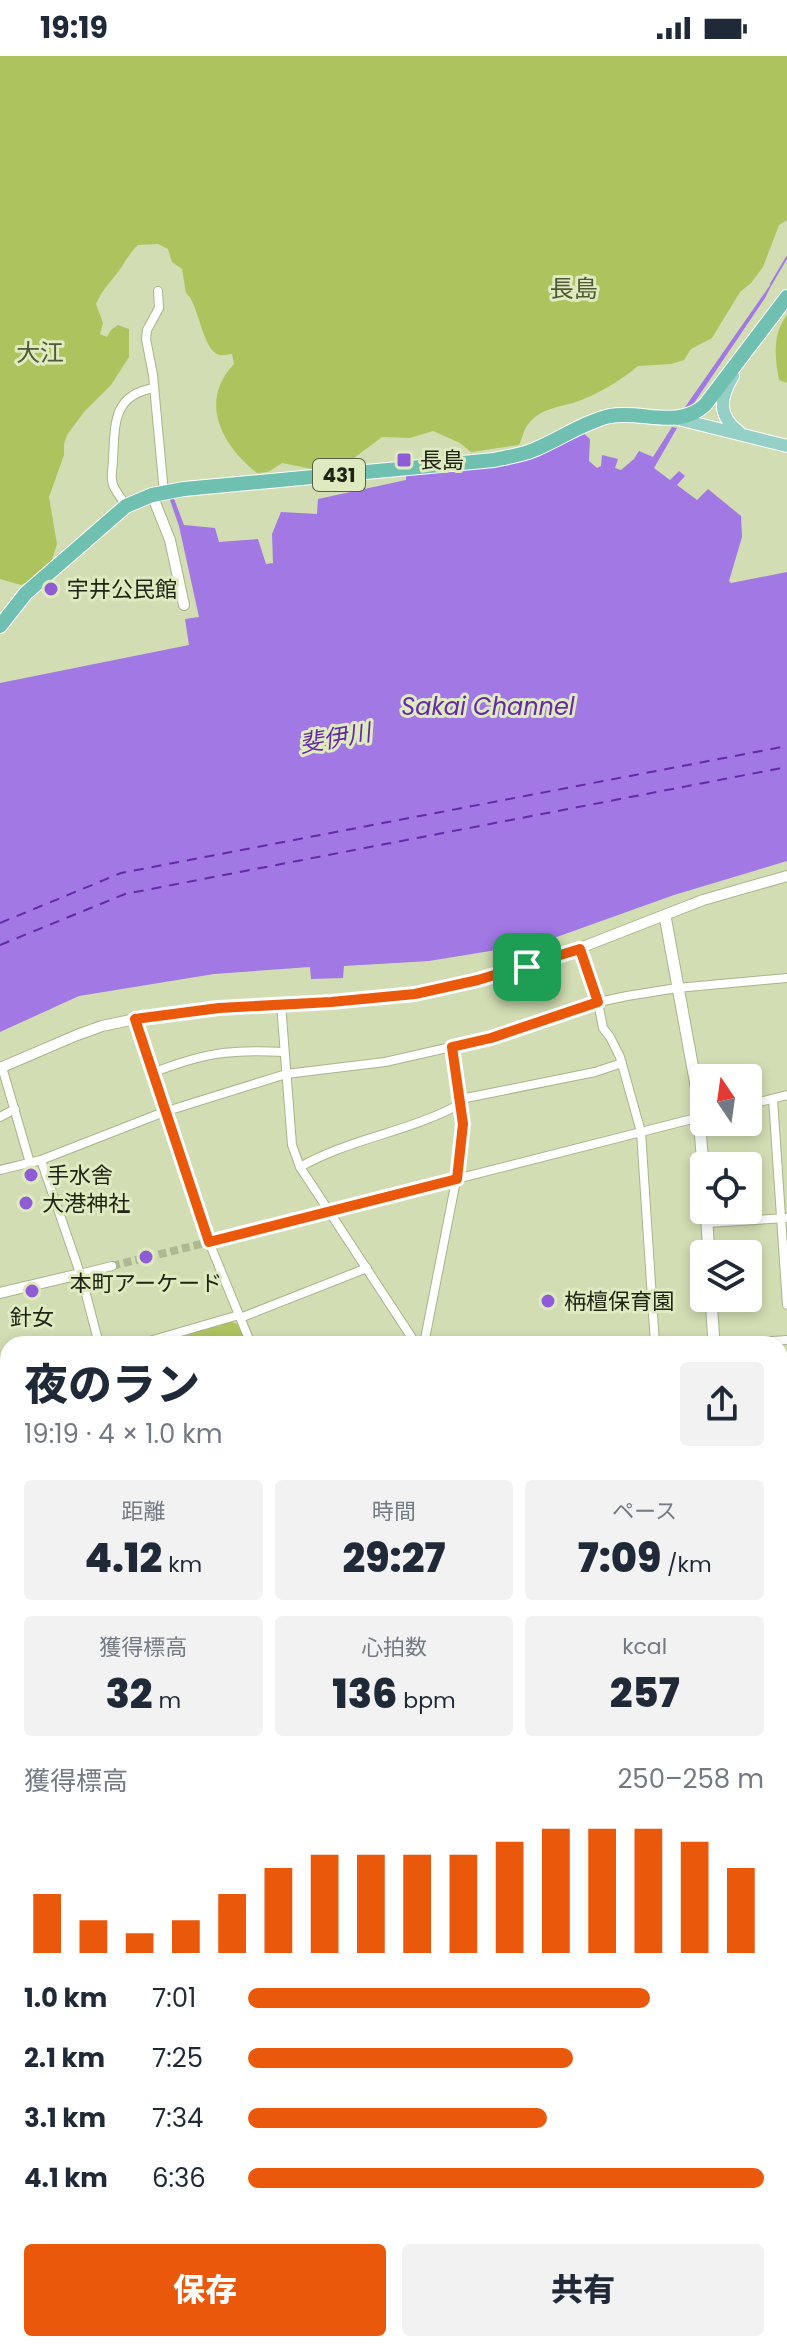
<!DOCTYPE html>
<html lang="ja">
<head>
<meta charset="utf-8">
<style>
  :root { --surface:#fff; --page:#f2f2f3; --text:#1f2937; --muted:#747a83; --accent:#ea580c }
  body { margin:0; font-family:Poppins,"Noto Sans JP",sans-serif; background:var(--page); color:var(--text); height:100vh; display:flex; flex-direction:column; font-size:30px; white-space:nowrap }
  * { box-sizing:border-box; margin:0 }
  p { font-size:26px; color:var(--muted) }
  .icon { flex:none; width:44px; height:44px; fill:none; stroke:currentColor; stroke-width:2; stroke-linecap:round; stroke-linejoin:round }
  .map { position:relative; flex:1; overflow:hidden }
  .sheet { position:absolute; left:0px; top:1280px; width:788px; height:1016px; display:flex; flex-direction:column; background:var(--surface); border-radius:24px 24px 0 0; box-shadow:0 4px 12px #0003 }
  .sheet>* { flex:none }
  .needle { width:52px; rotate:347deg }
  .tools { position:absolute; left:690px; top:1008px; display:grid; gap:16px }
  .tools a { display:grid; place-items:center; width:72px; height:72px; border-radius:8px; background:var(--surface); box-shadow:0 4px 12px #0003; font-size:40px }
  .pin { position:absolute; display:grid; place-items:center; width:68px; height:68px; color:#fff; margin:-34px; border-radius:16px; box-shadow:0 4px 12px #0006 }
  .round { display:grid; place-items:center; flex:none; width:84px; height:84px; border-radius:8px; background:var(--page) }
  .summary { display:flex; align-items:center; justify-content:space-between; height:136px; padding:0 24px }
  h1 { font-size:44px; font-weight:800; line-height:60px }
  .metrics { display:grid; grid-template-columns:repeat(3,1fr); gap:12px; height:136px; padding:8px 24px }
  .metrics div { display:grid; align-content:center; border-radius:8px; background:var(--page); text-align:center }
  .metrics b { font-size:40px; font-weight:800 }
  .metrics small { font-size:22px; font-weight:400 }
  .metrics p { font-size:22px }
  .chart { height:224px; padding:16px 24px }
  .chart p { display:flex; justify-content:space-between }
  .chart svg { width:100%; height:144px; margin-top:8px; stroke:var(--accent); stroke-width:6 }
  .button { display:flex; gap:16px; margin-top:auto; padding:16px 24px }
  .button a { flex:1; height:92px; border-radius:8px; background:var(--accent); color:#fff; font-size:32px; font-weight:800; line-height:92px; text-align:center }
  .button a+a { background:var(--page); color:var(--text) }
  ul { padding:0 24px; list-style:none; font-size:26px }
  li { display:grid; grid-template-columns:128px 96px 1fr; align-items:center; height:60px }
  li i { height:20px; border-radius:10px; background:var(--accent) }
  .status { display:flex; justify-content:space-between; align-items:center; height:56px; padding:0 40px; background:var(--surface); direction:ltr }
  .status svg { height:22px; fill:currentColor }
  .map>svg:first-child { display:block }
  .green { fill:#adc35e }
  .water { fill:#a178e4 }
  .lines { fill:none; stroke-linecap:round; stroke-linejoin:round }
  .stream { stroke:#a178e4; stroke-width:2 }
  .ferry { stroke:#6429a8; stroke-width:2; stroke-dasharray:10 8; stroke-linecap:butt }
  .minor-tunnel { stroke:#aeb893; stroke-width:8; stroke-dasharray:8 4; stroke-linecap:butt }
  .minor-casing { stroke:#a9b48b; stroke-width:10 }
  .tertiary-casing { stroke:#a9b48b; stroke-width:12 }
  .secondary-casing { stroke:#a9b48b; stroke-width:13 }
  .primary-casing { stroke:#fff; stroke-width:14 }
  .trunk-casing { stroke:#fff; stroke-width:16 }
  .minor { stroke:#fff; stroke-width:8 }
  .tertiary { stroke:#fff; stroke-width:10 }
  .secondary { stroke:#fff; stroke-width:11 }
  .primary { stroke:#94d0c5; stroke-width:12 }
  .trunk { stroke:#70c0b2; stroke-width:14 }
  .route-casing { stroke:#fff; stroke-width:16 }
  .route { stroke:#ea580c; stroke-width:10 }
  .poi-dot { fill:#8e5cd5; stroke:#dfeac0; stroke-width:3 }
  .labels { text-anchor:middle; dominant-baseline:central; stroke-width:6; stroke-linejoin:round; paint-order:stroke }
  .shield { fill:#dfeac0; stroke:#595f48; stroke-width:2 }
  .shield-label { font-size:20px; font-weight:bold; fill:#202414 }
  .poi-label { font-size:22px; fill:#202414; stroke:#dfeac0; text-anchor:start }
  .neighbourhood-label { font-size:24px; fill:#515a35; stroke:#dfeac0 }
  .water-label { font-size:24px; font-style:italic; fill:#6429a8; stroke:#dfeac0 }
</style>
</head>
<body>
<div class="status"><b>19:19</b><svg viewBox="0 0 49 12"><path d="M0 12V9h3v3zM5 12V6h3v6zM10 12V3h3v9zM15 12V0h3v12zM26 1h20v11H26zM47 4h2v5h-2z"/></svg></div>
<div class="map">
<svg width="787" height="2296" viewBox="0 0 787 2296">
  <rect width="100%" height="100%" fill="#d2ddb3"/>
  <g class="green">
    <path d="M 0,0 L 787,0 L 787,164 L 779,169 L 763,211 L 751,227 L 740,236 L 712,282 L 691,293 L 684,304 L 671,308 L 638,310 C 622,324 596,339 576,346 C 560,351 542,352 530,366 C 523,373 523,382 519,389 L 471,396 L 460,387 L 433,375 L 410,382 L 382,381 L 350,405 L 333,409 L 312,413 L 282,407 L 268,416 L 257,417 C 222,389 198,346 234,308 L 232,298 C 228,298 223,300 219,299 C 202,294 199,247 186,237 L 182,213 L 172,206 L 168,193 L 158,188 L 138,189 C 128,198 123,211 114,221 C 107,230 101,236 96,248 L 103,267 L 100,278 L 107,281 L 111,274 L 118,269 L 129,273 L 129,301 L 111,329 L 84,356 L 67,379 L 64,388 L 64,399 L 49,441 L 57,488 L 52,504 L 28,526 L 21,529 L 0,523 Z"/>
    <path d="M 787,259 L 787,327 L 779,324 C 775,302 772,278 787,259 Z"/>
    <path d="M 230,1265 L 239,1269 L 247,1288 L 161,1288 Z"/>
    <path d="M 378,2288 L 537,2288 L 545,2296 L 380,2296 Z"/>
  </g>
  <g class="water">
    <path d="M 775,222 L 765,242 L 690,353 L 683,354 Z"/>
    <path d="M 672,371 L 677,372 L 654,412 L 670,424 L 679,415 L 685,420 L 677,429 L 697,444 L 708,433 L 741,460 L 742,481 L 729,525 L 731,527 L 787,516 L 787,805 L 674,839 L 540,887 L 429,905 L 344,910 L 343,922 L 311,923 L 310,911 L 214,918 L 79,940 L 0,976 L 0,627 L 189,589 L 185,563 L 199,561 L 179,470 L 169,441 L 173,440 L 184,469 L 215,472 L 219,486 L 258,483 L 266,508 L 273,507 L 272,478 L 281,456 L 317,458 L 318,443 L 406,424 L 406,417 L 583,377 L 590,383 L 589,405 L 597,412 L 601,410 L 602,399 L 618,403 L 615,412 L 621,414 L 634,403 L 639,395 L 653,401 Z"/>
  </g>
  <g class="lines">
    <path class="stream" d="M 771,228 L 787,201"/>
    <g class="ferry">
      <path d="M 0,867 L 121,817 L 787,690"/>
      <path d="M 0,889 L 125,838 L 787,711"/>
    </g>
    <path class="minor-tunnel" d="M 112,1210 L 209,1186"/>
    <defs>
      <g id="minor">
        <path d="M 158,235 L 159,252 L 147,274 L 146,283 L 153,319 L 164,437"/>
        <path d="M 126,450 C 122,443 116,436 113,429 C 110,420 113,413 113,404 C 115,369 112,339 154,332"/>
        <path d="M 580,893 L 598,946 L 603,972 L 610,981 L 620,1001 L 641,1076 L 655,1288"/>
        <path d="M 281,948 L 292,1089 L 300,1111 L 416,1288"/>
        <path d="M 135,963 L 209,1186 L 251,1288"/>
        <path d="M 452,991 L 461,1043 L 595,1016 L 622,1007"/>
        <path d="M 2,1011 L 30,1107"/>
        <path d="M 152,1017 C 204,997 229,993 284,996"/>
        <path d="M 773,1043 L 787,1249"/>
        <path d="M 748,1049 L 787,1039"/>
        <path d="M 0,1061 L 15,1053"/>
        <path d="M 41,1104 L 82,1223 L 99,1288"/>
        <path d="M 300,1111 C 351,1082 410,1076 462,1047 L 461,1043"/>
        <path d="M 0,1114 L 41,1104 L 164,1056 L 286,1018 L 385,1006 L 491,982 L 580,950 L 627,940 L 677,932 L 787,922"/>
        <path d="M 707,1167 L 787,1162"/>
        <path d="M 209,1186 L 704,1060"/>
        <path d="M 80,1218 L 112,1210"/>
        <path d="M 240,1262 L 367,1212"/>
        <path d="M 139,1288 L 239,1259"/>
        <path d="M 424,1288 L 460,1104 L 463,1086 L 462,1047"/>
        <path d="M 728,1288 L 787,1284"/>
        <path d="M 0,1335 L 3,1346"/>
        <path d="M 0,1414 L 8,1412"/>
        <path d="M 0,1450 L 8,1447"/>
        <path d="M 0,1486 L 8,1483"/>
        <path d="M 3,1591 L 8,1610"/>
        <path d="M 780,1608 L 787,1607"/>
        <path d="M 0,1766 L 8,1764"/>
        <path d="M 0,1872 L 8,1870"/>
        <path d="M 780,1946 L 787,1974"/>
        <path d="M 780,2008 L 787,2006"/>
        <path d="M 0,2061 L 8,2058"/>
        <path d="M 780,2127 L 787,2125"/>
        <path d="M 780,2228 L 787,2254"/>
        <path d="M 43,2288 L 45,2296"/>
        <path d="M 258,2288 L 260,2296"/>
        <path d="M 374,2288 L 376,2296"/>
        <path d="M 640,2288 L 642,2296"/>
        <path d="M 156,2296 L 188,2288"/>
      </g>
      <g id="tertiary">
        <path d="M 152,439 L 170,484 L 184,549"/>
        <path d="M 0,1012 L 77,979 L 102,970 L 135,963 L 219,952 L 398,940 L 446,932 L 544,906 L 703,844 L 787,820"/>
        <path d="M 0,1237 L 80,1218"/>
        <path d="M 780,1441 L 787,1441"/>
        <path d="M 0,1592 L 8,1590"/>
        <path d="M 0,1943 L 8,1953"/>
        <path d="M 560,2288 L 561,2296"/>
      </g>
      <g id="secondary">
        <path d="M 665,860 L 697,1035 L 704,1123"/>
        <path d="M 706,1154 L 709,1198"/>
        <path d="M 711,1242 L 714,1288"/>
      </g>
      <g id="primary">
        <path d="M 733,320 C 720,342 717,359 739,376"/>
        <path d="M 678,363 L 787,390"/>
        <path d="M 780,1852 L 787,1849"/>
        <path d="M 780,1868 L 787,1865"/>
        <path d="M 0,2162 L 8,2159"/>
        <path d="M 0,2174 L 8,2171"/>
      </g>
      <path id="trunk" d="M 0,570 L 26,537 L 126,450 L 152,439 L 184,433 L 494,404 C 508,401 523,399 536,393 C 560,383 584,366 610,360 C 642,354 677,374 705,349 L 787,241"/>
    </defs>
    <use href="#minor" class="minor-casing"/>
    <use href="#tertiary" class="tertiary-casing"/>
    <use href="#secondary" class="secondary-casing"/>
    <use href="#primary" class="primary-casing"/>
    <use href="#trunk" class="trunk-casing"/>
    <use href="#minor" class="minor"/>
    <use href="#tertiary" class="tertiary"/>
    <use href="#secondary" class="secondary"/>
    <use href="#primary" class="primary"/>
    <use href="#trunk" class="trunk"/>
  </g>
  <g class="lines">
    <defs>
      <path id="route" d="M 580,893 L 598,946 L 491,982 L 452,991 L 463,1068 L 457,1123 L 209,1186 L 135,963 L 219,952 L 331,946 L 415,938 L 478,924 Z"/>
    </defs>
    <use href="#route" class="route-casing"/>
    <use href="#route" class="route"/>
  </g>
  <g class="poi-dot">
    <rect x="396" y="396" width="16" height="16" rx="4"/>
    <circle cx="51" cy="533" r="8"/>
    <circle cx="31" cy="1119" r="8"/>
    <circle cx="26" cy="1147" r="8"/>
    <circle cx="146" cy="1201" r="8"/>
    <circle cx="32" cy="1235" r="8"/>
    <circle cx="548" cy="1245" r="8"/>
  </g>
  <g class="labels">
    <rect class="shield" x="313" y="403" width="52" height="32" rx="6"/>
    <g class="shield-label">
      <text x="339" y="419">431</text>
    </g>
    <g class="poi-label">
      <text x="420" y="404">長島</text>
      <text x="67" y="533">宇井公民館</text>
      <text x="47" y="1119">手水舎</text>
      <text x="42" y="1147">大港神社</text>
      <text x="146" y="1227" text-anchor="middle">本町アーケード</text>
      <text x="564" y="1245">栴檀保育園</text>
      <text x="32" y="1261" text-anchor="middle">針女</text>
    </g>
    <g class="neighbourhood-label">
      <text x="574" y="232">長島</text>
      <text x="40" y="296">大江</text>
    </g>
    <g class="water-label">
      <text x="488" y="650">Sakai Channel</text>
      <text transform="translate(335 682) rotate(-10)">斐伊川</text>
    </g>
  </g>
</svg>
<div class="tools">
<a><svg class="needle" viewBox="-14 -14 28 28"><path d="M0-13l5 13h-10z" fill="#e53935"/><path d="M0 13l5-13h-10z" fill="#747a83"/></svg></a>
<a><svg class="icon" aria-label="locate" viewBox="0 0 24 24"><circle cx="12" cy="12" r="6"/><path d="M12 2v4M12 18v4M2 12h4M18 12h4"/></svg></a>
<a><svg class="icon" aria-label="layers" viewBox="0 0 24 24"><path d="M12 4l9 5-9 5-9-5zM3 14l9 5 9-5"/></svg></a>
</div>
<div class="pin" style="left:527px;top:911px;background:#1e9e55"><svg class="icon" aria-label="arrive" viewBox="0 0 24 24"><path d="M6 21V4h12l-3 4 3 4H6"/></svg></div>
<section class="sheet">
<div class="summary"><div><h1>夜のラン</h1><p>19:19 · 4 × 1.0 km</p></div><a class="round"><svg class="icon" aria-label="share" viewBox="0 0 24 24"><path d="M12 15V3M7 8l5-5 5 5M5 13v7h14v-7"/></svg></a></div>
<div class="metrics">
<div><p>距離</p><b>4.12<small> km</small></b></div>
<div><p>時間</p><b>29:27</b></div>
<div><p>ペース</p><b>7:09<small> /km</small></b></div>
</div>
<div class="metrics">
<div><p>獲得標高</p><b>32<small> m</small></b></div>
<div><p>心拍数</p><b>136<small> bpm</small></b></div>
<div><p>kcal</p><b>257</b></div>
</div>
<div class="chart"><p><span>獲得標高</span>250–258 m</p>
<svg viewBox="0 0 160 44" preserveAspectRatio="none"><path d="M5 44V26M15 44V34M25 44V38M35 44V34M45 44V26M55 44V18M65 44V14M75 44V14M85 44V14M95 44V14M105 44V10M115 44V6M125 44V6M135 44V6M145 44V10M155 44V18"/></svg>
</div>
<ul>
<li><b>1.0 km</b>7:01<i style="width:78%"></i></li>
<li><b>2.1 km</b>7:25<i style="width:63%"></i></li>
<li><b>3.1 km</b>7:34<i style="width:58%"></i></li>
<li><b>4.1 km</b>6:36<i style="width:100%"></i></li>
</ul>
<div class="button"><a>保存</a><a>共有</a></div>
</section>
</div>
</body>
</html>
